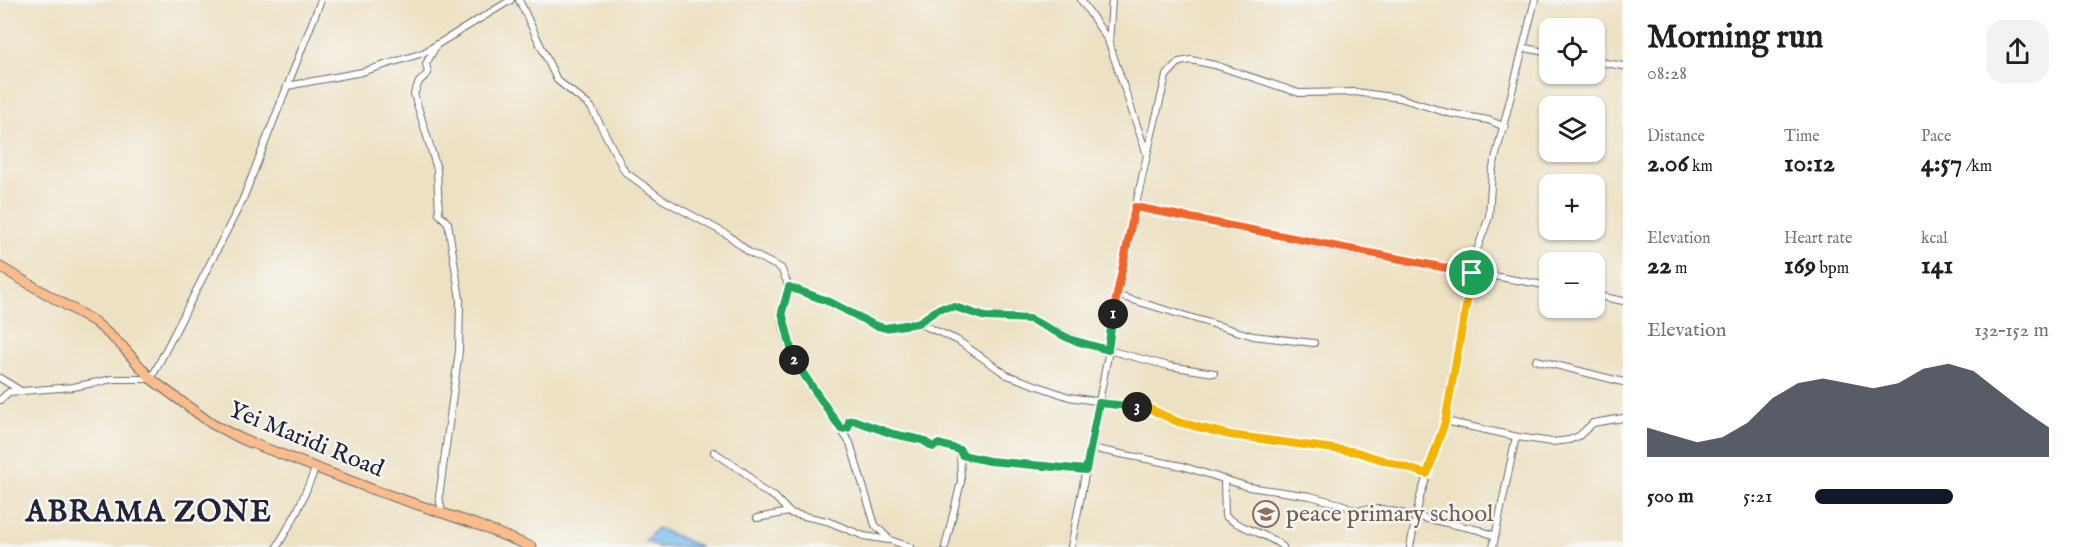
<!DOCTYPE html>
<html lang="en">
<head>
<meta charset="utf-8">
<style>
  :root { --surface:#fff; --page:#f2f2f2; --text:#202124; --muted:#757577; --accent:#111827 }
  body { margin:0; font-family:"IM FELL English",serif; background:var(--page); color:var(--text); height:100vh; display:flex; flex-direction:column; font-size:22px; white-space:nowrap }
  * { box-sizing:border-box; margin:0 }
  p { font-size:20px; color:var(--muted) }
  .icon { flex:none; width:33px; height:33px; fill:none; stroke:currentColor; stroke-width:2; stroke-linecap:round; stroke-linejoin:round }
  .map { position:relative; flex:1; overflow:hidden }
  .panel { display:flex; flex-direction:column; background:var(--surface); width:450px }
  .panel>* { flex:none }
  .tools { position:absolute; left:1539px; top:18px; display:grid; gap:12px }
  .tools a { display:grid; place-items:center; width:66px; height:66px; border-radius:12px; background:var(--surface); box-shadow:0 2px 4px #0004; font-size:30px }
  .pin { position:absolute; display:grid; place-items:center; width:51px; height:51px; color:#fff; margin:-26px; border:3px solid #fff; border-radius:50%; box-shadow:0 2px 6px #0007 }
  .km { position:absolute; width:30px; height:30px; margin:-15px; border-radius:50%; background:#222; color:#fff; font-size:16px; line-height:30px; text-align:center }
  .round { display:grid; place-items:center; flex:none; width:63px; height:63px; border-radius:18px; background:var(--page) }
  .summary { display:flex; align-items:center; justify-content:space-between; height:102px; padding:0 24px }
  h1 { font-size:33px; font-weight:700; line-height:45px }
  .stats { display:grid; grid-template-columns:repeat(3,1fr); gap:9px; height:102px; padding:6px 24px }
  .stats div { display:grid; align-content:center }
  .stats b { font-size:26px; font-weight:700 }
  .stats small { font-size:16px; font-weight:400 }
  .stats p { font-size:16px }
  .chart { height:168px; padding:12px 24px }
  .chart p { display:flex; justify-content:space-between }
  .chart svg { width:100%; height:108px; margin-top:6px; fill:var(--accent); opacity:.7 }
  ul { padding:0 24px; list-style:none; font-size:20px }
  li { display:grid; grid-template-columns:96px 72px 1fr; align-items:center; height:45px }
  li i { height:15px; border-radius:8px; background:var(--accent) }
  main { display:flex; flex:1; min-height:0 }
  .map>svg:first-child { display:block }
  .water { fill:#79bcee; stroke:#4e6f94; stroke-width:1.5 }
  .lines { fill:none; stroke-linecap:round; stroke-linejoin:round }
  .street-casing { stroke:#69656b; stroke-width:8 }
  .primary-casing { stroke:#69656b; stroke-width:11 }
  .street { stroke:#fff; stroke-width:6 }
  .primary { stroke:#fabc8b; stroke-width:9 }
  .split-1-casing { stroke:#fff; stroke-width:12 }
  .split-2-casing { stroke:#fff; stroke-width:12 }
  .split-3-casing { stroke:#fff; stroke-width:12 }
  .split-4-casing { stroke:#fff; stroke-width:12 }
  .split-1 { stroke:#f0652b; stroke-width:8 }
  .split-2 { stroke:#22a559; stroke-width:8 }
  .split-3 { stroke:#22a559; stroke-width:8 }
  .split-4 { stroke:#f5b400; stroke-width:8 }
  .labels { text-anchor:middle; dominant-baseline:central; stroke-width:5; stroke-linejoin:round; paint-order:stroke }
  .street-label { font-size:24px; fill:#22223b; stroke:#f6f6f2 }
  .education-label { font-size:24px; fill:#785e54; stroke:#f6f6f2; text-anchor:start }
  .district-label { font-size:30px; font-weight:bold; letter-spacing:1.5px; fill:#22223b; stroke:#f6f6f2 }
</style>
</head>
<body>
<main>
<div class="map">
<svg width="1623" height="547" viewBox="0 0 1623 547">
  <rect width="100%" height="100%" fill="#f6f6f2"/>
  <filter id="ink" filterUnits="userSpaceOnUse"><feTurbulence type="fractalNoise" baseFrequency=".0167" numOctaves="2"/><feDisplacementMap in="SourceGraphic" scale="12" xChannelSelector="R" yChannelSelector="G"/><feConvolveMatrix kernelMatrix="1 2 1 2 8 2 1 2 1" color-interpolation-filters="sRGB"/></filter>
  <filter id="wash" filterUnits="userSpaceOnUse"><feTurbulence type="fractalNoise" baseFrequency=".008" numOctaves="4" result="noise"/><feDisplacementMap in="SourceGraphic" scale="24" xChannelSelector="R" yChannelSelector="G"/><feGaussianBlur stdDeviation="1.35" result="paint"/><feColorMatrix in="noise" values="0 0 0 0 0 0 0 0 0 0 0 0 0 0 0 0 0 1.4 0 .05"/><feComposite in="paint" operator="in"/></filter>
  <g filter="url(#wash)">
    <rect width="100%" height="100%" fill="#ede1c3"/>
    <path class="water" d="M 657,528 L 701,547 L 659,547 L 645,541 Z"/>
  </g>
  <g filter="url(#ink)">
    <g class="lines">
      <defs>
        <g id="street">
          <path d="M 519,0 L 557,80 L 591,107 L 625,172 L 662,199 L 728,235 L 750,253 L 781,268 L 789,287 L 782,312 L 783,325 L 793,360 L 850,443 L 875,525 L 890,540 L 910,547"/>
          <path d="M 1081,0 L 1108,40 L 1147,155"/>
          <path d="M 1109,43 L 1112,0"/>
          <path d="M 437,44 L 426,64 L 428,73 L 419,82 L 414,94 L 437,169 L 439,214 L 448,223 L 460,299 L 459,351 L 439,497 L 442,512"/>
          <path d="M 1525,48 L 1550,53"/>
          <path d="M 1594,61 L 1623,66"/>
          <path d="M 287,86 L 362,72 L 423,53 L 511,0"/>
          <path d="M 1135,207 L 1351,251 L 1550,286"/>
          <path d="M 789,287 L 830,302 L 874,325 L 885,328 L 918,323 L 941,308 L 955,307 L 985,317 L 1030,319 L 1085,344 L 1169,366 L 1214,373"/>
          <path d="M 1116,295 L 1253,336 L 1314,343"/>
          <path d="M 1594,295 L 1623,301"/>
          <path d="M 918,323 L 957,340 L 1007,375 L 1069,397 L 1150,409 L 1177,422 L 1230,435 L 1357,452 L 1427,474"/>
          <path d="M 1536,360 L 1623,382"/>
          <path d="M 0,378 L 21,391"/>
          <path d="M 0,400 L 9,392 L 73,387 L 113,379 L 151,379 L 243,199 L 321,0"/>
          <path d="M 1445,421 L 1518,437"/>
          <path d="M 841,429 L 848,428 L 850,421 L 853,420 L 905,438 L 922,440 L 933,447 L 939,444 L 960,450 L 961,482 L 945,547"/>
          <path d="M 1090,448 L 1182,466 L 1249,487 L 1310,496 L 1344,505 L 1354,510 L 1382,509 L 1479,530 L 1495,536"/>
          <path d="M 714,452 L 748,475 L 760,489 L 775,497 L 790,513 L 827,521 L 864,536 L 889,540"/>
          <path d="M 962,455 L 989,461 L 1086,470"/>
          <path d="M 1224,480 L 1225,516 C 1242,530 1266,532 1283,547"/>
          <path d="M 757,518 L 789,512"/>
          <path d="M 277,547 L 297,512 L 316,467"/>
          <path d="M 1071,547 L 1109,350 L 1116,295 L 1147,155 L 1166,76 L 1179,62 L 1191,60 L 1215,65 L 1299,93 L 1355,92 L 1400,98 L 1448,113 L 1488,120 L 1505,127"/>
          <path d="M 1410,547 L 1420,497 L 1445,421 L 1474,258 L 1489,217 L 1492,171 L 1535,0"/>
          <path d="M 1493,547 L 1515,441 L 1518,437 L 1552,442 L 1569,440 L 1579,436 L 1593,423 L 1623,418"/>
        </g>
        <path id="primary" d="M 0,267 L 95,322 L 122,346 L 151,379 L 212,424 L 244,440 L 374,490 L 475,524 L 532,547"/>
      </defs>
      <use href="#street" class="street-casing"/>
      <use href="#primary" class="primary-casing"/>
      <use href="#street" class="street"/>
      <use href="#primary" class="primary"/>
    </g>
  </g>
  <g class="lines" filter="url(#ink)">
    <defs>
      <path id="split-1" d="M 1113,314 L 1135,207 L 1472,273"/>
      <path id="split-2" d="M 794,360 L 782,312 L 789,287 L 830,302 L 874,325 L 885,328 L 918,323 L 940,308 L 955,307 L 985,317 L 1030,319 L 1072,340 L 1108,350 L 1113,314"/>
      <path id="split-3" d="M 794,360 L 841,429 L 848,428 L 849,421 L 853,420 L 893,434 L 922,440 L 933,447 L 939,444 L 960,450 L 962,455 L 989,461 L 1086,470 L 1099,403 L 1137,407"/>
      <path id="split-4" d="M 1137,407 L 1150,409 L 1178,422 L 1230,435 L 1357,452 L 1427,474 L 1445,422 L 1472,273"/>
    </defs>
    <use href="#split-1" class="split-1-casing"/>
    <use href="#split-2" class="split-2-casing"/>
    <use href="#split-3" class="split-3-casing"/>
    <use href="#split-4" class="split-4-casing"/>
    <use href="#split-1" class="split-1"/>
    <use href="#split-2" class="split-2"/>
    <use href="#split-3" class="split-3"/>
    <use href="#split-4" class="split-4"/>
  </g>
  <defs>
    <symbol id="school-ring" viewBox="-11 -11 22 22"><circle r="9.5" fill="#f6f6f2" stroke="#8d6e63" stroke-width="1.5"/><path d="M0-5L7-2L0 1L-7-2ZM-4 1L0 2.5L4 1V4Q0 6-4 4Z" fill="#8d6e63"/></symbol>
  </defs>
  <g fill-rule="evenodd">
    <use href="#school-ring" x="1251" y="499" width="30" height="30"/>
  </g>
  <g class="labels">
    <g class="street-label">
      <text transform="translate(306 440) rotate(22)">Yei Maridi Road</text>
    </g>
    <g class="education-label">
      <text x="1286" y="514">peace primary school</text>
    </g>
    <g class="district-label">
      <text x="149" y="513">ABRAMA ZONE</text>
    </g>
  </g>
</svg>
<div class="tools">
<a><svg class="icon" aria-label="locate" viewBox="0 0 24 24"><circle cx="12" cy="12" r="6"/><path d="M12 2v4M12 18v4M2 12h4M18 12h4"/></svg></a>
<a><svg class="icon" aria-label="layers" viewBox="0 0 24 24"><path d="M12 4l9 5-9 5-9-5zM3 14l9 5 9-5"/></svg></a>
<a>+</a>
<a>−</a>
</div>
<div class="pin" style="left:1472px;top:273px;background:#1e9e55"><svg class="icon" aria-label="arrive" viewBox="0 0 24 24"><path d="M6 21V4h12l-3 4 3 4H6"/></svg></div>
<b class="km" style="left:1113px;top:314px">1</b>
<b class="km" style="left:794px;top:360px">2</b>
<b class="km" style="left:1137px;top:407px">3</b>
</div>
<section class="panel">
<div class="summary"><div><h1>Morning run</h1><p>08:28</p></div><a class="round"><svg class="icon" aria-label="share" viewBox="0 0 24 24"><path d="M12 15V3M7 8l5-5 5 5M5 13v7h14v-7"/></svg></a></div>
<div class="stats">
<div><p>Distance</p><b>2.06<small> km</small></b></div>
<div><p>Time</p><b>10:12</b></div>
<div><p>Pace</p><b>4:57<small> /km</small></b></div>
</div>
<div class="stats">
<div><p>Elevation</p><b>22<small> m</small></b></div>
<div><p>Heart rate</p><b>169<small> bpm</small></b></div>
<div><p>kcal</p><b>141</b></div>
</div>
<div class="chart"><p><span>Elevation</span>132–152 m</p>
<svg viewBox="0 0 160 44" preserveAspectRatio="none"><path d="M0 44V32L10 35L20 38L30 36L40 30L50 20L60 14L70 12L80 14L90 16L100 14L110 8L120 6L130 9L140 17L150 25L160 32V44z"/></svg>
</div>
<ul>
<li><b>500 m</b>5:21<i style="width:59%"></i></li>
</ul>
</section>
</main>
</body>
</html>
